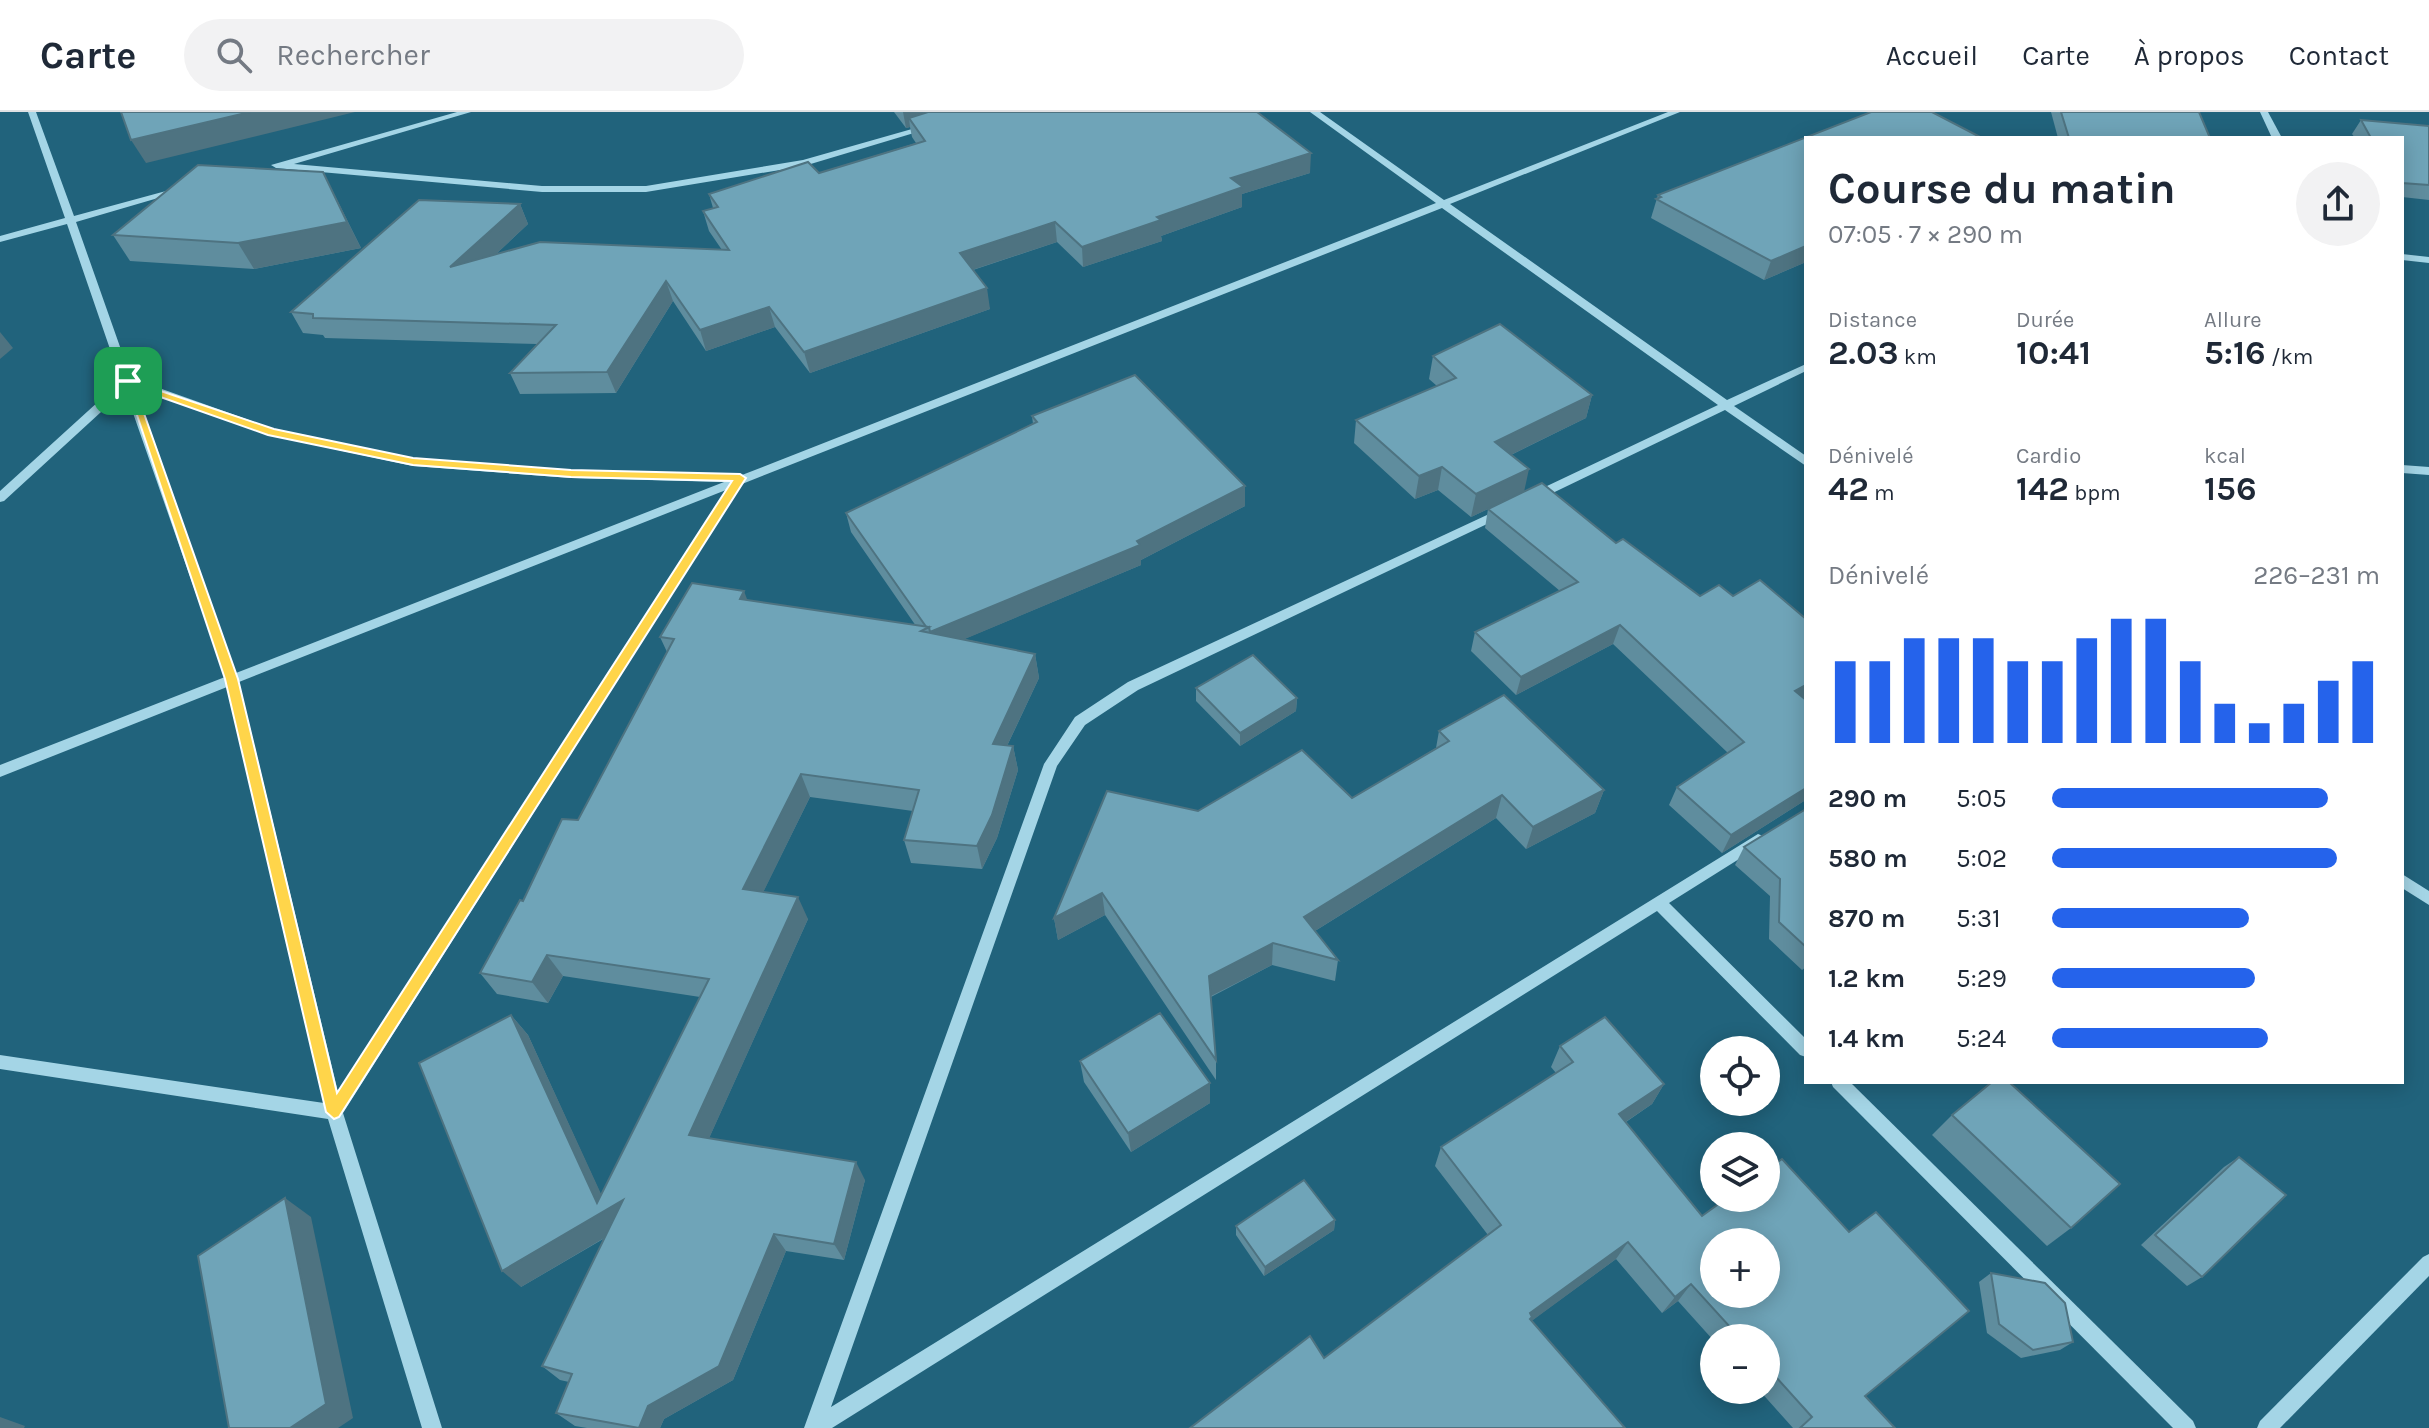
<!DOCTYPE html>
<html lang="fr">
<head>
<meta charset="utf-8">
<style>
  :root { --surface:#fff; --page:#f2f2f3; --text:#1f2937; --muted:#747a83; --line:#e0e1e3; --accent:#2563eb }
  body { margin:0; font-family:Karla,sans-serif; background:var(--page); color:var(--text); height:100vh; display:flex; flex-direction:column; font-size:30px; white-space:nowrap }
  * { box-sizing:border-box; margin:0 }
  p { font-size:26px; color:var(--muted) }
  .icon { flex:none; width:44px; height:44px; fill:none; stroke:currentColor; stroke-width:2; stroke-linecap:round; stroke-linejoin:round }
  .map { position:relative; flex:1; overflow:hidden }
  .side { position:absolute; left:1804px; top:24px; width:600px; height:948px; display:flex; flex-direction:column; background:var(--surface); border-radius:0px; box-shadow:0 4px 20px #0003 }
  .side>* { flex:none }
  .buttons { position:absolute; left:1700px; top:924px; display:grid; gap:16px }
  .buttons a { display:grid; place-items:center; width:80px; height:80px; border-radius:50%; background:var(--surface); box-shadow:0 4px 20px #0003; font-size:40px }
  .pin { position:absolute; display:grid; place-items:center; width:68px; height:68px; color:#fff; margin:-34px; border-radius:16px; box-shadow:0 4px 12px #0006 }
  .round { display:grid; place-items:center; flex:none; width:84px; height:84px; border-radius:42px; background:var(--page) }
  .headline { display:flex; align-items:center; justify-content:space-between; height:136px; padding:0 24px }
  h1 { font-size:44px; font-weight:700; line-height:60px }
  .figures { display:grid; grid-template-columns:repeat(3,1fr); gap:12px; height:136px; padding:8px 24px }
  .figures div { display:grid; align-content:center }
  .figures b { font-size:34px; font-weight:700 }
  .figures small { font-size:22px; font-weight:400 }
  .figures p { font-size:22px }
  .chart { height:224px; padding:16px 24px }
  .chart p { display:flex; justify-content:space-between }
  .chart svg { width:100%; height:144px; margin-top:8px; stroke:var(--accent); stroke-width:6 }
  ul { padding:0 24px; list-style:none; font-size:26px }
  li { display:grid; grid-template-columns:128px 96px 1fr; align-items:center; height:60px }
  li i { height:20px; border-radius:10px; background:var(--accent) }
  header { display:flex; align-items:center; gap:48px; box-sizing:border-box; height:112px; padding:0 40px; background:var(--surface); border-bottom:2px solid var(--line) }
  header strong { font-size:38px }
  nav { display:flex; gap:44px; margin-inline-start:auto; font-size:28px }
  .search { width:560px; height:72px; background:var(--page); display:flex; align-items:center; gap:20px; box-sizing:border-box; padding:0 28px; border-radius:44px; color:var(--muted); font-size:30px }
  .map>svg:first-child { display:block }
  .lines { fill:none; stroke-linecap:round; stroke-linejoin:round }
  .minor { fill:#a4d5e6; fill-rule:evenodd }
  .wall { fill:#5f8d9e }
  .shaded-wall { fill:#4e7381 }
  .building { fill:#6fa4b8; stroke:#4e7381; stroke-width:2; fill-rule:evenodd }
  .route { fill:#ffd54a; stroke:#fff; stroke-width:2; fill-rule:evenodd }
</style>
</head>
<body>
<header>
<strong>Carte</strong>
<div class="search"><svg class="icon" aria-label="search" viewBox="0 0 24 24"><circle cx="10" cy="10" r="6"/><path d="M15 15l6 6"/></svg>Rechercher</div>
<nav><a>Accueil</a><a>Carte</a><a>À propos</a><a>Contact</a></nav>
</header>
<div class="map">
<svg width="2429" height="1316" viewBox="0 0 2429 1316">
  <rect width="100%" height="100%" fill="#21637c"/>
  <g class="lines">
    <g class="minor">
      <path d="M 28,0 L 36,0 L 74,104 L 177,76 L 182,79 L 76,110 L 131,266 L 274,317 L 413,346 L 571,358 L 742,363 L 1436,91 L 1310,0 L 1320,0 L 1444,88 L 1668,0 L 1680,0 L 1450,92 L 1727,288 L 1806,252 L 1806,259 L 1734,294 L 1806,344 L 1806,354 L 1725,298 L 1536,389 L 1528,389 L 1528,383 L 1718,293 L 1442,96 L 742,372 L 343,1001 L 442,1316 L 422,1316 L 328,1007 L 0,957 L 0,943 L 324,991 L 227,575 L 0,665 L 0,653 L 225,565 L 125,278 L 4,389 L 0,390 L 0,379 L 121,269 L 67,112 L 0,130 L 0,124 L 65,106 ZM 135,275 L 268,323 L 413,354 L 571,366 L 724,370 L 236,561 ZM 726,378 L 338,980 L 239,570 Z"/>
      <path d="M 457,0 L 471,0 L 294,52 L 542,74 L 646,74 L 803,48 L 926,13 L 934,15 L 804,54 L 646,80 L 542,80 L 276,56 L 271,53 Z"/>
      <path d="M 2260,0 L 2268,0 L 2282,26 L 2272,26 Z"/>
      <path d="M 2402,142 L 2429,145 L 2429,151 L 2402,148 Z"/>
      <path d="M 2402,353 L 2429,355 L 2429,363 L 2402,361 Z"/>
      <path d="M 1502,396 L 1508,400 L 1506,403 L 1138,578 L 1085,613 L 1057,654 L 831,1295 L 1758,722 L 1763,724 L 1765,728 L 1763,732 L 1669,791 L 1806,927 L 1806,945 L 1800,943 L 1657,799 L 832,1316 L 804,1316 L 1044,652 L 1075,605 L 1128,570 Z"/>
      <path d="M 2402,762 L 2429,779 L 2429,793 L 2402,776 Z"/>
      <path d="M 1831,970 L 1850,970 L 2193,1309 L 2196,1316 L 2173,1316 L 1833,975 Z"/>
      <path d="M 2429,1142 L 2429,1164 L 2280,1316 L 2257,1316 L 2260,1309 L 2423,1145 Z"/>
    </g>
  </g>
  <g class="wall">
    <path d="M 894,0 L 1257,0 L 1310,61 L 1242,82 L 1242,95 L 1161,124 L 1162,129 L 1083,155 L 1057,130 L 973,158 L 990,197 L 810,261 L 775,215 L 706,239 L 673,189 L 616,281 L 520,282 L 510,261 L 537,232 L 325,226 L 323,223 L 303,221 L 291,200 L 520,92 L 528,112 L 496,142 L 722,138 L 709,119 L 703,99 L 713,96 L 709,82 L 819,61 L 916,31 L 912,25 L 910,15 L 906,16 Z"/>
    <path d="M 2051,0 L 2199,0 L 2210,26 L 2058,26 Z"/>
    <path d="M 2361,8 L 2429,14 L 2429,88 L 2402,85 L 2402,26 L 2355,26 L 2352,22 Z"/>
    <path d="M 1658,83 L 1806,150 L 1764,168 L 1651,106 Z"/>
    <path d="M 336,86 L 361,136 L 254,157 L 130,149 L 113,123 Z"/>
    <path d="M 1433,244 L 1592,283 L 1586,306 L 1511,343 L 1524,380 L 1616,431 L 1700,484 L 1733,484 L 1806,507 L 1806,690 L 1804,689 L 1722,741 L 1669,693 L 1677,675 L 1728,641 L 1613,532 L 1516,583 L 1471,539 L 1475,520 L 1560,479 L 1485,416 L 1488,397 L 1471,405 L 1438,378 L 1415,387 L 1354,331 L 1356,308 L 1437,274 L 1429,267 Z"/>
    <path d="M 1032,304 L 1245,394 L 1141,448 L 1141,453 L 964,527 L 1035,542 L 1039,566 L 1007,634 L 1013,634 L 1018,658 L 997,726 L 982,757 L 911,751 L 904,728 L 913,699 L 810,685 L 763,780 L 808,807 L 709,1026 L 865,1068 L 844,1148 L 786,1139 L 733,1268 L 664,1307 L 660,1316 L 587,1316 L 575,1314 L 556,1301 L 569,1270 L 560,1268 L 542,1254 L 605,1126 L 521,1175 L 511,903 L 528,923 L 601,1083 L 700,885 L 563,864 L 548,891 L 497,882 L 480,861 L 523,789 L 578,708 L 667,540 L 660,525 L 748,488 L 916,514 L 851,420 L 846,401 L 1033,312 Z"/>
    <path d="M 1196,576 L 1297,586 L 1296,599 L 1240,634 L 1196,589 Z"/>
    <path d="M 1439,619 L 1604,678 L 1595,701 L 1526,737 L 1496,706 L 1315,819 L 1338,848 L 1335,869 L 1272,853 L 1211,885 L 1216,948 L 1216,968 L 1105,803 L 1058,828 L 1054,806 L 1198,699 L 1352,686 L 1436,636 Z"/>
    <path d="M 1806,697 L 1806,855 L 1802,858 L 1769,827 L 1770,784 L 1735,753 L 1744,735 Z"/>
    <path d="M 1560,934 L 1664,972 L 1652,992 L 1626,1010 L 1702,1104 L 1865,1284 L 1895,1316 L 1793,1316 L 1759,1278 L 1766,1278 L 1766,1226 L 1714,1226 L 1714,1229 L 1678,1189 L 1662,1201 L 1616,1147 L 1531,1209 L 1324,1246 L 1488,1123 L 1435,1054 L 1441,1035 L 1556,961 L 1551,955 Z"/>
    <path d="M 1080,949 L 1210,971 L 1210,991 L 1131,1040 L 1084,970 Z"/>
    <path d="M 1952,1003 L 2071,1116 L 2047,1134 L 1932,1023 Z"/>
    <path d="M 2239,1045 L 2202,1165 L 2187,1174 L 2141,1133 L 2224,1055 Z"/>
    <path d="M 1335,1108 L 1334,1118 L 1264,1164 L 1236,1123 L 1236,1114 Z"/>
    <path d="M 1991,1161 L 2073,1230 L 2060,1238 L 2021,1246 L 1987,1221 L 1979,1170 Z"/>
  </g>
  <g class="shaded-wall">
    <path d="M 250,0 L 355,0 L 146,51 L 131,28 Z"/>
    <path d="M 903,0 L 963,0 L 909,6 L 910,15 L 906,16 Z"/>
    <path d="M 1311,41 L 1310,61 L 1242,82 L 1242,95 L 1161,124 L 1162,129 L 1083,155 L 1082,135 L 1157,105 L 1231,66 Z"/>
    <path d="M 323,60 L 361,136 L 254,157 L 238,131 Z"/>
    <path d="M 520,92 L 528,112 L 460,176 L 450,155 Z"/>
    <path d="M 1055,110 L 1057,130 L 963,161 L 960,141 Z"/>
    <path d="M 1806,134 L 1806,150 L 1764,168 L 1771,149 Z"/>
    <path d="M 666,169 L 673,189 L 616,281 L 607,260 Z"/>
    <path d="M 987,176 L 990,197 L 810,261 L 804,240 Z"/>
    <path d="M 769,195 L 775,215 L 706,239 L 700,218 Z"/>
    <path d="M 0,220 L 13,236 L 0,247 Z"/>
    <path d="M 1592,283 L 1586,306 L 1490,353 L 1495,330 Z"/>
    <path d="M 1442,355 L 1438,378 L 1415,387 L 1419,364 Z"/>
    <path d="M 1529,357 L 1524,380 L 1471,405 L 1476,382 Z"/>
    <path d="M 1245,374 L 1245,394 L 1141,448 L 1141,453 L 934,540 L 930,520 L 1137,429 Z"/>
    <path d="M 744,479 L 753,503 L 740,487 Z"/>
    <path d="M 1620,513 L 1613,532 L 1516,583 L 1521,565 Z"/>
    <path d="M 1035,542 L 1039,566 L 997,655 L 993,632 Z"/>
    <path d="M 1806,573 L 1806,587 L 1786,598 L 1795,579 Z"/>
    <path d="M 1297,586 L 1296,599 L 1240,634 L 1240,621 Z"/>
    <path d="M 1013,634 L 1018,658 L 997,726 L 982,757 L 977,734 Z"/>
    <path d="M 801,662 L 810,685 L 754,799 L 743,777 Z"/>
    <path d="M 1806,676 L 1806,687 L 1804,689 L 1722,741 L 1731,723 Z"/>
    <path d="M 1604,678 L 1595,701 L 1526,737 L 1533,715 Z"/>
    <path d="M 1502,683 L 1496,706 L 1302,827 L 1304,805 Z"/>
    <path d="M 1102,781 L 1105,803 L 1058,828 L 1054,806 Z"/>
    <path d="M 798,785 L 808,807 L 702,1042 L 689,1023 Z"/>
    <path d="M 1273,831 L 1272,853 L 1209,885 L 1209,864 Z"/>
    <path d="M 547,843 L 563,864 L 548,891 L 532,870 Z"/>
    <path d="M 511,903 L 528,923 L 608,1097 L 623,1088 L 638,1106 L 521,1175 L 502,1159 L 597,1091 Z"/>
    <path d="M 1210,971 L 1210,991 L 1131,1040 L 1128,1021 Z"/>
    <path d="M 1664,972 L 1652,992 L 1609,1021 L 1619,1002 Z"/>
    <path d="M 856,1050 L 865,1068 L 844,1148 L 834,1132 Z"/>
    <path d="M 285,1086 L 311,1105 L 353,1306 L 338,1316 L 290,1316 Z"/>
    <path d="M 1335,1108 L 1334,1118 L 1264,1164 L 1265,1155 Z"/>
    <path d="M 774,1122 L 786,1139 L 733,1268 L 664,1307 L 660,1316 L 639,1316 L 648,1294 Z"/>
    <path d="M 1628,1130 L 1616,1147 L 1529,1211 L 1530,1201 Z"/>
    <path d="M 1691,1172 L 1678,1189 L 1662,1201 L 1675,1185 Z"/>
    <path d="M 0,1305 L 25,1314 L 24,1316 L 0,1316 Z"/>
  </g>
  <g class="building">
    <path d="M 121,0 L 250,0 L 131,28 Z"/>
    <path d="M 928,0 L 1257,0 L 1311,41 L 1231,66 L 1243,75 L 1157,105 L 1161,108 L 1082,135 L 1055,110 L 960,141 L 987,176 L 804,240 L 769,195 L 700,218 L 666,169 L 607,260 L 510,261 L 556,213 L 313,206 L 313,202 L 291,200 L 419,88 L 520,92 L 450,155 L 540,130 L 729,138 L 703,99 L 718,95 L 709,82 L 808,50 L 819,61 L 925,29 L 909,6 Z"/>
    <path d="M 1871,0 L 1932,0 L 1982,26 L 1806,26 L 1806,134 L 1771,149 L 1656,87 L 1661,85 L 1658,83 Z"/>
    <path d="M 2061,0 L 2199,0 L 2210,26 L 2069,26 Z"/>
    <path d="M 2361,8 L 2429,14 L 2429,73 L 2402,71 L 2402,26 L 2371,26 Z"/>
    <path d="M 198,53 L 323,60 L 347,110 L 238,131 L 113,123 Z"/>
    <path d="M 1500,212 L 1592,283 L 1495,330 L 1529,357 L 1476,382 L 1442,355 L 1419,364 L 1356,308 L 1456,266 L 1433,244 Z"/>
    <path d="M 1135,263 L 1245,374 L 1137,429 L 1140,433 L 930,520 L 929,515 L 927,516 L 846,401 L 1037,310 L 1032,304 Z"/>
    <path d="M 1542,371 L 1616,431 L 1623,427 L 1700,484 L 1719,473 L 1733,484 L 1760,468 L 1806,507 L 1806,573 L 1795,579 L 1806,588 L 1806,676 L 1731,723 L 1677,675 L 1744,630 L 1620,513 L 1521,565 L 1475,520 L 1578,470 L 1488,397 Z"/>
    <path d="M 692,471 L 744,479 L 740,487 L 929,515 L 921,519 L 1035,542 L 993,632 L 1013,634 L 992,703 L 977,734 L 904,728 L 919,678 L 801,662 L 743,777 L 798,785 L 689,1023 L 856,1050 L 834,1132 L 774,1122 L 719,1254 L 648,1294 L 639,1316 L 556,1301 L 572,1262 L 542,1254 L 623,1088 L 502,1159 L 419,951 L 511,903 L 597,1091 L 709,867 L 547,843 L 532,870 L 480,861 L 520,788 L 523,789 L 562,707 L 578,708 L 674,527 L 660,525 Z"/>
    <path d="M 1253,543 L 1297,586 L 1240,621 L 1196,576 Z"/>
    <path d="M 1504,583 L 1604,678 L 1533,715 L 1502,683 L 1304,805 L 1338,848 L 1273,831 L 1209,864 L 1216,948 L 1102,781 L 1054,806 L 1107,679 L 1198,699 L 1302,638 L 1352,686 L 1449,629 L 1439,619 Z"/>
    <path d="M 1806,697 L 1806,835 L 1779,810 L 1780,767 L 1744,735 Z"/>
    <path d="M 1160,901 L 1210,971 L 1128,1021 L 1080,949 Z"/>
    <path d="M 1605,905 L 1664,972 L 1619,1002 L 1702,1104 L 1727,1086 L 1766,1086 L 1766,1058 L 1782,1047 L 1849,1120 L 1876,1100 L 1969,1199 L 1865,1284 L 1895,1316 L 1800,1316 L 1812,1305 L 1766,1254 L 1766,1226 L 1740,1226 L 1691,1172 L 1675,1185 L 1628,1130 L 1530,1201 L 1532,1205 L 1530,1207 L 1625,1316 L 1190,1316 L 1310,1224 L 1324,1246 L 1501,1113 L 1441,1035 L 1573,950 L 1560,934 ZM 1714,1130 L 1766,1130 L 1766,1182 L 1714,1182 Z"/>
    <path d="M 1992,970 L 2009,970 L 2120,1072 L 2071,1116 L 1952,1003 Z"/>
    <path d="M 2239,1045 L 2286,1083 L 2202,1165 L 2155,1123 Z"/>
    <path d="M 1304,1068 L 1335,1108 L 1265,1155 L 1236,1114 Z"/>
    <path d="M 285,1086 L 326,1292 L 290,1316 L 229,1316 L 198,1144 Z"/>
    <path d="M 1991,1161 L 2045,1171 L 2065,1191 L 2073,1230 L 2033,1238 L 1999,1212 Z"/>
  </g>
  <path class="route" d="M 125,267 L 274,317 L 413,346 L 571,358 L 740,362 L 746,366 L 339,1005 L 334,1007 L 326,1000 L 225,567 ZM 135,276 L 268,323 L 413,353 L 571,365 L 732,369 L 337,981 L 238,567 Z"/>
</svg>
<div class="buttons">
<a><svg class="icon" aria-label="locate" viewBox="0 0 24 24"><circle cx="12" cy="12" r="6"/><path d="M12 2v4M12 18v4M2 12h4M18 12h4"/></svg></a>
<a><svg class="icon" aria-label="layers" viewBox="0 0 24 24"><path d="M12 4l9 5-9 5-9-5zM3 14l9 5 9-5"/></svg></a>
<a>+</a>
<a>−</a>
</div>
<div class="pin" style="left:128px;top:269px;background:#1e9e55"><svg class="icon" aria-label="arrive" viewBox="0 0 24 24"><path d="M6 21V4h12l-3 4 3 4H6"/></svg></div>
<section class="side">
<div class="headline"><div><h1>Course du matin</h1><p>07:05 · 7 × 290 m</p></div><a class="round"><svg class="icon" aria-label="share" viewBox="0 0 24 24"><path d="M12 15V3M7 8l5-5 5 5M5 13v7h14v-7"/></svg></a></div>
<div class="figures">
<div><p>Distance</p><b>2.03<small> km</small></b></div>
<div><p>Durée</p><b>10:41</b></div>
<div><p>Allure</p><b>5:16<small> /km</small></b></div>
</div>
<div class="figures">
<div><p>Dénivelé</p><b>42<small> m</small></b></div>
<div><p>Cardio</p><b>142<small> bpm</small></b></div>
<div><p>kcal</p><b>156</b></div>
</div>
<div class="chart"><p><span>Dénivelé</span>226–231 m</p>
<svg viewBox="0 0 160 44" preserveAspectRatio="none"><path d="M5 44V19M15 44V19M25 44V12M35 44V12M45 44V12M55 44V19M65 44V19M75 44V12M85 44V6M95 44V6M105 44V19M115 44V32M125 44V38M135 44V32M145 44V25M155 44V19"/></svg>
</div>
<ul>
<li><b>290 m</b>5:05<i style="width:84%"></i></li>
<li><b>580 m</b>5:02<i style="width:87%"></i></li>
<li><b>870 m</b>5:31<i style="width:60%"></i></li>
<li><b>1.2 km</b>5:29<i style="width:62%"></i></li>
<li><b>1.4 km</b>5:24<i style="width:66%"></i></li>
</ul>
</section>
</div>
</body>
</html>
